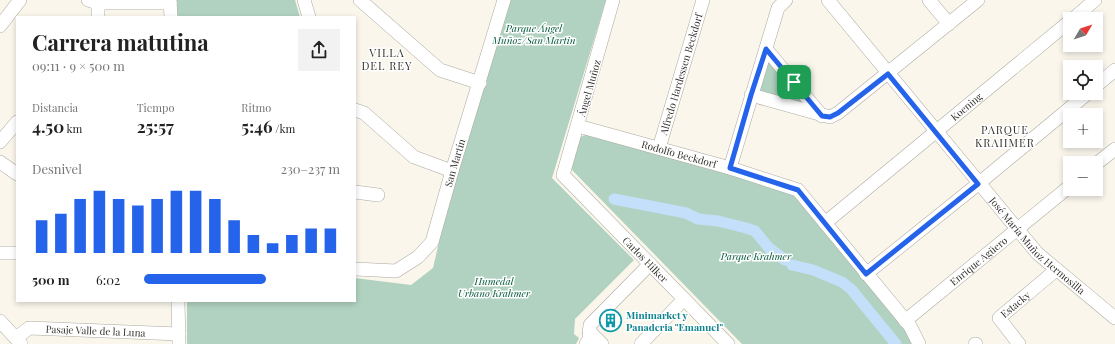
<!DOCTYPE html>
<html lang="es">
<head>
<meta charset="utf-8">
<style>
  :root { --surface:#fff; --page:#f2f2f2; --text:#222; --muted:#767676; --accent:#2563eb }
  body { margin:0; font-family:"Playfair Display",serif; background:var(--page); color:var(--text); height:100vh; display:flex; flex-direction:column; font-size:15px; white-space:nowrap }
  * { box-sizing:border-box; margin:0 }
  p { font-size:13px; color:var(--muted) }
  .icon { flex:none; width:22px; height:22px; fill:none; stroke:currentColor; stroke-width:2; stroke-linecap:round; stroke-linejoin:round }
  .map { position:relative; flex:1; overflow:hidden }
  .details { position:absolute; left:16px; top:16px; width:340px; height:286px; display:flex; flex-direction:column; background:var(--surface); border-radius:0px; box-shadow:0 2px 6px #0003 }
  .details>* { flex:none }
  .needle { width:26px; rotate:51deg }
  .controls { position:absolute; left:1063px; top:12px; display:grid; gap:8px }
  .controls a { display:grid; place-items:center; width:40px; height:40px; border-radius:0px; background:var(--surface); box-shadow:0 2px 6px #0003; font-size:20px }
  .pin { position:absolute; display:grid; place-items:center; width:34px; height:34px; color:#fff; margin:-17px; border-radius:8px; box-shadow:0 2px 6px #0006 }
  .round { display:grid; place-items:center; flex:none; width:42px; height:42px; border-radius:0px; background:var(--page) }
  .headline { display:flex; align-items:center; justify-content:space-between; height:68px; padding:0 16px }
  h1 { font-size:22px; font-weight:700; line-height:30px }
  .figures { display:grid; grid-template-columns:repeat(3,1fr); gap:6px; height:68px; padding:4px 16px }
  .figures div { display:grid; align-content:center }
  .figures b { font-size:17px; font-weight:700 }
  .figures small { font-size:11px; font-weight:400 }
  .figures p { font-size:11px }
  .chart { height:112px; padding:8px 16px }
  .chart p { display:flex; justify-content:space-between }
  .chart svg { width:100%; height:72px; margin-top:4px; stroke:var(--accent); stroke-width:6 }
  ul { padding:0 16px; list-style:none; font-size:13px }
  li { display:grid; grid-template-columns:64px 48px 1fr; align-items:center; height:30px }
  li i { height:10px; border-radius:5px; background:var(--accent) }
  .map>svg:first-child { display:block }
  .green { fill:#b2d2c1 }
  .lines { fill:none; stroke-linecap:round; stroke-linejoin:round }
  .canal { stroke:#c4dffa; stroke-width:11 }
  .minor-casing { stroke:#adaaa1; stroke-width:14 }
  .minor { stroke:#fff; stroke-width:13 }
  .route-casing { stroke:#fff; stroke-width:8 }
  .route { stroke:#2563eb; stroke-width:5 }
  .labels { text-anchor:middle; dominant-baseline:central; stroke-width:3; stroke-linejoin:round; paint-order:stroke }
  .park-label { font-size:10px; font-style:italic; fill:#01583b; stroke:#fff }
  .street-label { font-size:10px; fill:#33322e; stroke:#fff }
  .culture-label { font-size:10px; font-weight:bold; fill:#0d838f; stroke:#fff; text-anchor:start }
  .neighbourhood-label { font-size:11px; letter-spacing:1px; fill:#33322e; stroke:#fff }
</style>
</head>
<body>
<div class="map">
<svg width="1115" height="344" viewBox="0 0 1115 344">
  <rect width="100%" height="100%" fill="#faf6ec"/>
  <g class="green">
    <path d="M 175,0 L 295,0 L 300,17 L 176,17 Z"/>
    <path d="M 508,0 L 606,0 L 552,178 L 634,260 L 575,319 L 574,334 L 579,338 L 576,344 L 187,344 L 187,301 L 355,301 L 355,278 L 411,285 L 433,268 L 443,225 Z"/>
    <path d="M 765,57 L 810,106 L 760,93 L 756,87 Z"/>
    <path d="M 588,134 L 796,194 L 917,344 L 742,344 L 573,171 L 570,166 L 580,137 Z"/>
  </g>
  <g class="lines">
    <g class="canal">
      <path d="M 614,199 L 686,213 L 698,219 L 718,221 L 746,228 L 755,231 L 769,248 L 785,260"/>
      <path d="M 792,265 L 813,270 L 842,282 L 851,289 L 896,344"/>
    </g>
    <defs>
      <g id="minor">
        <path d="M 88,0 L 98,3 L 170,3"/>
        <path d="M 170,0 L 171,17"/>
        <path d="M 304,0 L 309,17"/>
        <path d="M 360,0 L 440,70 L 480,83"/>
        <path id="s1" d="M 613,0 L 563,175 L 728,344"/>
        <path id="s2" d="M 828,0 L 1037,253 L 1115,318"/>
        <path d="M 929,0 L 949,24"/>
        <path d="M 98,3 L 98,17"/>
        <path d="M 1073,19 L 1095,0"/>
        <path d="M 0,26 L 20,0"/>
        <path d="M 766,49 L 822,116"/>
        <path d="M 1096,86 L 1115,70"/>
        <path d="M 751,95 L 830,117 L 838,113 L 978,0"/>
        <path d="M 355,110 L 364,113 L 414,157 L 452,171"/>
        <path id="s3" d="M 578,126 L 730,168 L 798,190 L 910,326 L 919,344"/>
        <path d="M 0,142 L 17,122"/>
        <path id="s4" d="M 659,148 L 703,0"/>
        <path d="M 0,162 L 17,174"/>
        <path d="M 1096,164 L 1115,149"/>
        <path d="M 730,168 L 778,8 L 786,0"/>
        <path d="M 355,192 L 378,195"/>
        <path id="s5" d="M 825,223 L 1070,21"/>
        <path d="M 0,253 L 17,253"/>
        <path id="s6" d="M 355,269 L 396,271 L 418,257 L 432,242 L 452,171 L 504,0"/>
        <path d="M 866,274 L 978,184 L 1088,93"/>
        <path d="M 178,301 L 179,344"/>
        <path d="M 0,321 L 21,344"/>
        <path id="s7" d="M 905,321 L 1070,186"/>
        <path d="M 589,331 L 602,344"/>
        <path id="s8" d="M 16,338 L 29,328 L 179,334"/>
        <path d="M 586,344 L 589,340 L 590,325 L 650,264"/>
        <path d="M 641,344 L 684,299"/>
        <path d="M 975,344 L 976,344"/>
        <path id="s9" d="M 1019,344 L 999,318 L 1056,270"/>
      </g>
    </defs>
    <use href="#minor" class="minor-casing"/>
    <use href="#minor" class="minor"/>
  </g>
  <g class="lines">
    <defs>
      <path id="route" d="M 766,49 L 822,116 L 830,117 L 838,113 L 888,74 L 978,184 L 866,274 L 798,190 L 730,168 L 751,95 Z"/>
    </defs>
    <use href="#route" class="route-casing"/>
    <use href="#route" class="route"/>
  </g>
  <defs>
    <symbol id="building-ring" viewBox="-11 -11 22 22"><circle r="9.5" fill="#fff" stroke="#0f9aa8" stroke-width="1.5"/><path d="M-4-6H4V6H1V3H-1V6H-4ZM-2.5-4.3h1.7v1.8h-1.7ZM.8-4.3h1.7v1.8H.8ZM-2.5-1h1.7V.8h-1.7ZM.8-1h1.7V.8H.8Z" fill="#0f9aa8"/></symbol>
  </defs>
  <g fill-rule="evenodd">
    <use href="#building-ring" x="598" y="308" width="25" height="25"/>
  </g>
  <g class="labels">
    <g class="park-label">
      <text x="534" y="28">Parque Ángel<tspan x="534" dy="12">Muñoz/San Martin</tspan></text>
      <text x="756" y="256">Parque Krahmer</text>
      <text x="494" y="281">Humedal<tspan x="494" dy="12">Urbano Krahmer</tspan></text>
    </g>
    <g class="street-label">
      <text stroke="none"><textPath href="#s4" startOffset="77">Alfredo Hardessen Beckdorf</textPath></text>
      <text transform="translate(589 88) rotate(-74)">Ángel Muñoz</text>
      <text stroke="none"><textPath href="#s5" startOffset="183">Koening</textPath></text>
      <text stroke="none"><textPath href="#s3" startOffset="105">Rodolfo Beckdorf</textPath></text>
      <text stroke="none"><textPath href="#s6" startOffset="170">San Martín</textPath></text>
      <text stroke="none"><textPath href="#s2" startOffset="323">José María Muñoz Hermosilla</textPath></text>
      <text stroke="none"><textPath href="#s1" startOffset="300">Carlos Hilker</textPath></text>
      <text stroke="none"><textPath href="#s7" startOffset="95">Enrique Agüero</textPath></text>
      <text stroke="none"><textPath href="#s9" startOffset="54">Estacky</textPath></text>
      <text stroke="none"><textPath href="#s8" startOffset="83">Pasaje Valle de la Luna</textPath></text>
    </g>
    <g class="culture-label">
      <text x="626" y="315">Minimarket y<tspan x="626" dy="12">Panaderia "Emanuel"</tspan></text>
    </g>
    <g class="neighbourhood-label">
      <text x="387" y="52">VILLA<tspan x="387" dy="13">DEL REY</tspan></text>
      <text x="1005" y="129">PARQUE<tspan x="1005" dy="13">KRAHMER</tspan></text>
    </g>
  </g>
</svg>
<div class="controls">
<a><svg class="needle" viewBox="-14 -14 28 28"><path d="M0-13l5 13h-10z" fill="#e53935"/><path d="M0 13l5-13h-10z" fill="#767676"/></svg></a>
<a><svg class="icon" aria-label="locate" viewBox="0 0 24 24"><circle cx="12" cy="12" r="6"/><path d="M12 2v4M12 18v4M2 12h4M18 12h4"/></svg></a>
<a>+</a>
<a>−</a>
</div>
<div class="pin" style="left:794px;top:82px;background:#1e9e55"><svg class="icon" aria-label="arrive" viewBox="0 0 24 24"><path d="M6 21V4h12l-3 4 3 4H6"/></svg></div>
<section class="details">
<div class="headline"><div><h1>Carrera matutina</h1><p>09:11 · 9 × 500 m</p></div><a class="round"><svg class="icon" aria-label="share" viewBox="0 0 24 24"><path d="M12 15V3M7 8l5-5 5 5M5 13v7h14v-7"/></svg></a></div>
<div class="figures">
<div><p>Distancia</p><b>4.50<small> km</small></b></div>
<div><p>Tiempo</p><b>25:57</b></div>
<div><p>Ritmo</p><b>5:46<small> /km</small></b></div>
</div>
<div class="chart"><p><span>Desnivel</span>230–237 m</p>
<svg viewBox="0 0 160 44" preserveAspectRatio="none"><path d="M5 44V24M15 44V20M25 44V11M35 44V6M45 44V11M55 44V15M65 44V11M75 44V6M85 44V6M95 44V11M105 44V24M115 44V33M125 44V38M135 44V33M145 44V29M155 44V29"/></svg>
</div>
<ul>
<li><b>500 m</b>6:02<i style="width:62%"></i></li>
</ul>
</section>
</div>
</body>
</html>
